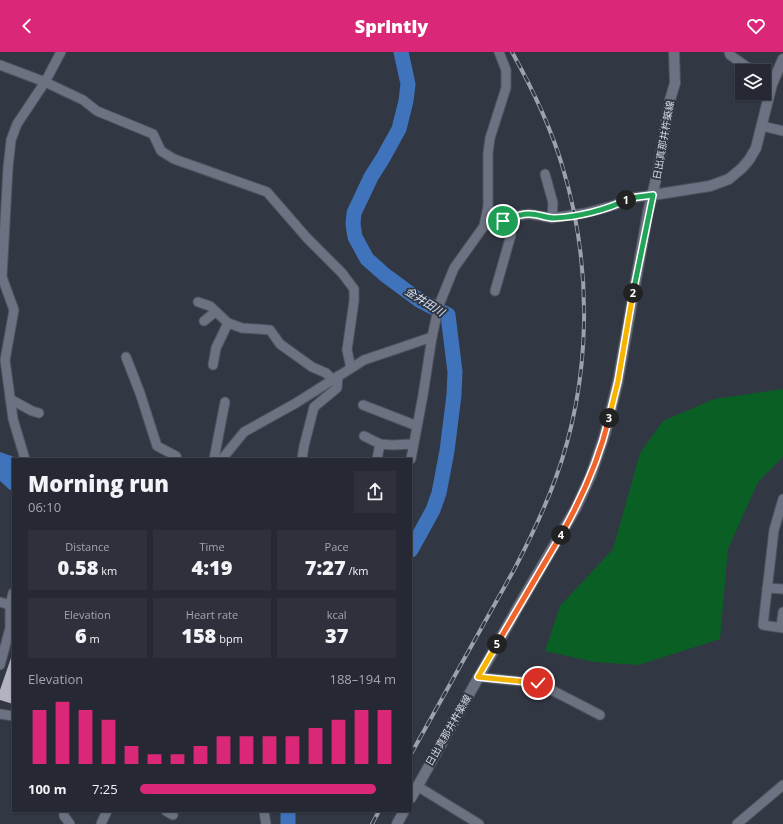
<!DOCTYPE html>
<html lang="en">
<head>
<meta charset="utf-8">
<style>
  :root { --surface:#262933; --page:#2e313b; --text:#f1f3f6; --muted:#a4a6ac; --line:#42454e; --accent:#db2777 }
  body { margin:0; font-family:"Open Sans","Noto Sans JP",sans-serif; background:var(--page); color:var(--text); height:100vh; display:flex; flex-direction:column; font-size:15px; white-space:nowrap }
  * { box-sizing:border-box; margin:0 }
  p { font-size:13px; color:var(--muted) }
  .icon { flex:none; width:22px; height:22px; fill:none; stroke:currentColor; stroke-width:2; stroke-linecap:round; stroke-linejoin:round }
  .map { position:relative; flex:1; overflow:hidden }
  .sheet { position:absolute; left:12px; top:406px; width:400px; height:354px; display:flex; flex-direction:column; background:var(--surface); border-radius:0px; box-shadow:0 1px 3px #0004,0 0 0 1px var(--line) }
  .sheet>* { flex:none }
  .tools { position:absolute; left:735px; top:12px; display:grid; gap:8px }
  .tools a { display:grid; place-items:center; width:36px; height:36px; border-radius:0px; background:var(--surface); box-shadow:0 1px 3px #0004,0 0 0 1px var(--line); font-size:20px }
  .pin { position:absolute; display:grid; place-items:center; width:34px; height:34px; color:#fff; margin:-17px; border:2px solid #fff; border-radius:50%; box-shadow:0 1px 4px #0007 }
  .km { position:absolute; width:20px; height:20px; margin:-10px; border-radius:50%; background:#222; color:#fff; font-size:11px; line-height:20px; text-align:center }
  .round { display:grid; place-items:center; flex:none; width:42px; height:42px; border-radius:0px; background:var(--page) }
  .head { display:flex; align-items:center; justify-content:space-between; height:68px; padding:0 16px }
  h1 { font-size:22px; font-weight:800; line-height:30px }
  .figures { display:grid; grid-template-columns:repeat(3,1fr); gap:6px; height:68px; padding:4px 16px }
  .figures div { display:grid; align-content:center; border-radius:0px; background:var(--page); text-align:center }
  .figures b { font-size:20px; font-weight:800 }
  .figures small { font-size:11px; font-weight:400 }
  .figures p { font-size:11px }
  .chart { height:112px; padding:8px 16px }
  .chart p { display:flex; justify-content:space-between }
  .chart svg { width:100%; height:72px; margin-top:4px; stroke:var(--accent); stroke-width:6 }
  ul { padding:0 16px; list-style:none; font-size:13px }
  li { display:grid; grid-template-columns:64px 48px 1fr; align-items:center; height:30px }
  li i { height:10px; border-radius:5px; background:var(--accent) }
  header { display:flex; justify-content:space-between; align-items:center; height:52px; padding:0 16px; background:var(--accent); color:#fff; font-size:18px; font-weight:800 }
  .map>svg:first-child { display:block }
  .green { fill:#0a5f24 }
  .water { fill:#3f73bc }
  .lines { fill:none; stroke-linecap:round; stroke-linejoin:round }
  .river { stroke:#3f73bc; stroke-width:15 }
  .building { fill:#b3b2c3 }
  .street-casing { stroke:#4f535e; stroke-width:11 }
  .secondary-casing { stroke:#4f535e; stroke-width:12 }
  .street { stroke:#6c7281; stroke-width:9 }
  .secondary { stroke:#6c7281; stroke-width:10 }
  .rail-casing { stroke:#9da2ab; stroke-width:4 }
  .rail { stroke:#323744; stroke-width:2.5; stroke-dasharray:8; stroke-linecap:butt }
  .split-1-casing { stroke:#fff; stroke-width:8 }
  .split-2-casing { stroke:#fff; stroke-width:8 }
  .split-3-casing { stroke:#fff; stroke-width:8 }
  .split-4-casing { stroke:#fff; stroke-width:8 }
  .split-5-casing { stroke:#fff; stroke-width:8 }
  .split-6-casing { stroke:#fff; stroke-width:8 }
  .split-1 { stroke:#22a559; stroke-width:5 }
  .split-2 { stroke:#22a559; stroke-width:5 }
  .split-3 { stroke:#f5b400; stroke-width:5 }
  .split-4 { stroke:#f0652b; stroke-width:5 }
  .split-5 { stroke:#f0652b; stroke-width:5 }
  .split-6 { stroke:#f5b400; stroke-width:5 }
  .labels { text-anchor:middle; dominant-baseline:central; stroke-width:4; stroke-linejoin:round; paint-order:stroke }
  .street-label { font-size:10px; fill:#d6dae2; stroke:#323744 }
  .water-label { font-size:11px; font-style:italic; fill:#d7e5f9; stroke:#323744 }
</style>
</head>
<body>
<header><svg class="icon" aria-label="back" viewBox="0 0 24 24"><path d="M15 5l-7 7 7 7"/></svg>Sprintly<svg class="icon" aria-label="heart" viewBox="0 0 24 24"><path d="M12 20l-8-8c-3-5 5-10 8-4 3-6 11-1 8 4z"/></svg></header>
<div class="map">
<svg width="783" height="772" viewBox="0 0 783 772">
  <rect width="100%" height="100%" fill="#323744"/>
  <path class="green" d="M 783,337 L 783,405 L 758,430 L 728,497 L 720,587 L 639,613 L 594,610 L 545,599 L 560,554 L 613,497 L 640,401 L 663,369 L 714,347 Z"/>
  <path class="water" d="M 0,400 L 20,407 L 13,407 L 13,438 L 10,438 L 0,429 Z"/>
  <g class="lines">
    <g class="river">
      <path d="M 401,0 L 408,32 L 406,49 L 399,77 L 383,106 L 371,125 L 354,161 L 353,172 L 355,185 L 367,207 L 385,223 L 419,248 L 448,263 L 455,320 L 454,343 L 447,399 L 439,441 L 433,458 L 411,498"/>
      <path d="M 288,759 L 288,772"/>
    </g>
  </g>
  <path class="building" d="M 12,603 L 13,603 L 13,652 L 0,648 L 0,638 Z"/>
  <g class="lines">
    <defs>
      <g id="street">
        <path d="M 729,0 L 730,3 L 753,19"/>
        <path d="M 0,13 L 45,30 L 83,48 L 97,59 L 153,82 L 161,99 L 174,107 L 267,140 L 307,186 L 342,221 L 354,237 L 354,249 L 347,298 L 351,316"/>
        <path d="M 764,26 L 772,32"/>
        <path d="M 762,74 L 783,79"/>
        <path d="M 545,122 L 553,151 L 552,166"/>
        <path d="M 493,172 L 511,183 L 495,239"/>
        <path d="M 484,174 L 521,163 L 529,162 L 552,166 L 585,161 L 615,153 L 630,146 L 653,143"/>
        <path d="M 198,250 L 210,254 L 228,271 L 242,276 L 270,278 L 280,292 L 312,315 L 326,321 L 333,328"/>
        <path d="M 204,269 L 215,260"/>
        <path d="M 126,305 L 140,341 L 157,394 L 176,404 L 177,407"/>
        <path d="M 213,313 L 216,296 L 228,271"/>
        <path d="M 10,347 L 32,359 L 39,361"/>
        <path d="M 363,353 L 417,374"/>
        <path d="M 364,384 L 380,392 L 392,393 L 413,392"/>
        <path d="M 25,407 L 13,367 L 5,308 L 14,258 L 2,225 L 8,116 L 11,88 L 17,72 L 45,30 L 61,0"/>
        <path d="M 214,407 L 225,350"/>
        <path d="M 222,407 L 244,380 L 296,351 L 364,308 L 432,285"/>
        <path d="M 302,407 L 304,394 L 314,355 L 337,336 L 338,324"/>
        <path d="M 377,407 L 380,392"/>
        <path d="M 411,407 L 423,343 L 432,285 L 439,253 L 454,216 L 484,174 L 488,154 L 488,101 L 490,86 L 506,36 L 506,18 L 499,0"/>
        <path d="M 783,447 L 774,478 L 763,573 L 783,576"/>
        <path d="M 767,536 L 783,537"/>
        <path d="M 0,550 L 10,553"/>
        <path d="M 781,575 L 783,560"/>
        <path d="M 0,613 L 10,576 L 10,553 L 13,541"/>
        <path d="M 478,625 L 538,631 L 600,663"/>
        <path d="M 0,662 L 13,664"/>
        <path d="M 417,734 L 479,772"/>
        <path d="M 64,759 L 64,764 L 70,772"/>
        <path d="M 166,759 L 173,763"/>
        <path d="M 264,759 L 266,772"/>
        <path d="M 101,772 L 107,759"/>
        <path d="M 737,772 L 783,733"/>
      </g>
      <g id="secondary">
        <path d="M 653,143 L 710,134 L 729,127 L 742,116 L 749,108 L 756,96 L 772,32 L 783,7"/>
        <path d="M 411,746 L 518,555 L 576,456 L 591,423 L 605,382 L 618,329 L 648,160 L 657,123 L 670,48 L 675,31 L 674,0"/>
        <path d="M 397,772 L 404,759"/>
      </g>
    </defs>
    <use href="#street" class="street-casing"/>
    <use href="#secondary" class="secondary-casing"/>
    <use href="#street" class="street"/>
    <use href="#secondary" class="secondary"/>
    <defs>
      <g id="rail">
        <path d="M 411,702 L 515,516 C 530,487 544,458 555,428 C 592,328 593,214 562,113 C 550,73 532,36 512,0"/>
        <path d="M 372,772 L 379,759"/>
      </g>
    </defs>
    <use href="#rail" class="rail-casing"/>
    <use href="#rail" class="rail"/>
  </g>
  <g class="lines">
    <defs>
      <path id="split-1" d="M 503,169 C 511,166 521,161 530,162 C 538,162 546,166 554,166 C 578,165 606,158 626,148"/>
      <path id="split-2" d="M 626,148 L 630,146 L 653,143 L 633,241"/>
      <path id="split-3" d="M 609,366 L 618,329 L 633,241"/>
      <path id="split-4" d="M 561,483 C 582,446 599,408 609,366"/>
      <path id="split-5" d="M 497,592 L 561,483"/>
      <path id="split-6" d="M 497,592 L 478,625 L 538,631"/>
    </defs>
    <use href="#split-1" class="split-1-casing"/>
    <use href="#split-2" class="split-2-casing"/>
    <use href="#split-3" class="split-3-casing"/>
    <use href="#split-4" class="split-4-casing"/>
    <use href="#split-5" class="split-5-casing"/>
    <use href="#split-6" class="split-6-casing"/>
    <use href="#split-1" class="split-1"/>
    <use href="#split-2" class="split-2"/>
    <use href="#split-3" class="split-3"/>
    <use href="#split-4" class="split-4"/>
    <use href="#split-5" class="split-5"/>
    <use href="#split-6" class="split-6"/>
  </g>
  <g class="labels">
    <g class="street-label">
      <text transform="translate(663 88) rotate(-80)">日出真那井杵築線</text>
      <text transform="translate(448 678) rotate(-60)">日出真那井杵築線</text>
    </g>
    <g class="water-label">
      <text transform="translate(425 249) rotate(32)">金井田川</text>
    </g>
  </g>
</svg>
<div class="tools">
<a><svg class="icon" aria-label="layers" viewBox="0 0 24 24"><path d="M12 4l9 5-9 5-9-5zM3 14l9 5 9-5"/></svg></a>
</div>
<div class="pin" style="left:503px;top:169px;background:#1e9e55"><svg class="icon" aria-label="arrive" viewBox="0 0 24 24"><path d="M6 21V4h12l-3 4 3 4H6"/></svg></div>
<div class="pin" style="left:538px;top:631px;background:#d93025"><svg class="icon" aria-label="check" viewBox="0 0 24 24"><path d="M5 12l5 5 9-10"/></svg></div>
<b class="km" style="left:626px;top:148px">1</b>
<b class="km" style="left:633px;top:241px">2</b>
<b class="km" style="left:609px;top:366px">3</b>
<b class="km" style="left:561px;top:483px">4</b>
<b class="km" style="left:497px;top:592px">5</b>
<section class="sheet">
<div class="head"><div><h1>Morning run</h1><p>06:10</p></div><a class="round"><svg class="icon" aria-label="share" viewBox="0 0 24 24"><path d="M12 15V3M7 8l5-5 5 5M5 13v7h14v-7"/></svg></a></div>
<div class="figures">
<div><p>Distance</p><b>0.58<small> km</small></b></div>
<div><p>Time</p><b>4:19</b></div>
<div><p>Pace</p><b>7:27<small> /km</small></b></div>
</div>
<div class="figures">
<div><p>Elevation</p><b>6<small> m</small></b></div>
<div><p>Heart rate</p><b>158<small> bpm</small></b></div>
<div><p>kcal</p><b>37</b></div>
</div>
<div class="chart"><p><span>Elevation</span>188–194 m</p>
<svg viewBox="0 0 160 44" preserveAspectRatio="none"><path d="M5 44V11M15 44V6M25 44V11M35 44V17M45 44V33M55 44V38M65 44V38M75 44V33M85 44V27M95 44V27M105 44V27M115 44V27M125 44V22M135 44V17M145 44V11M155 44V11"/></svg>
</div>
<ul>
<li><b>100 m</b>7:25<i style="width:92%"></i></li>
</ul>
</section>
</div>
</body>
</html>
